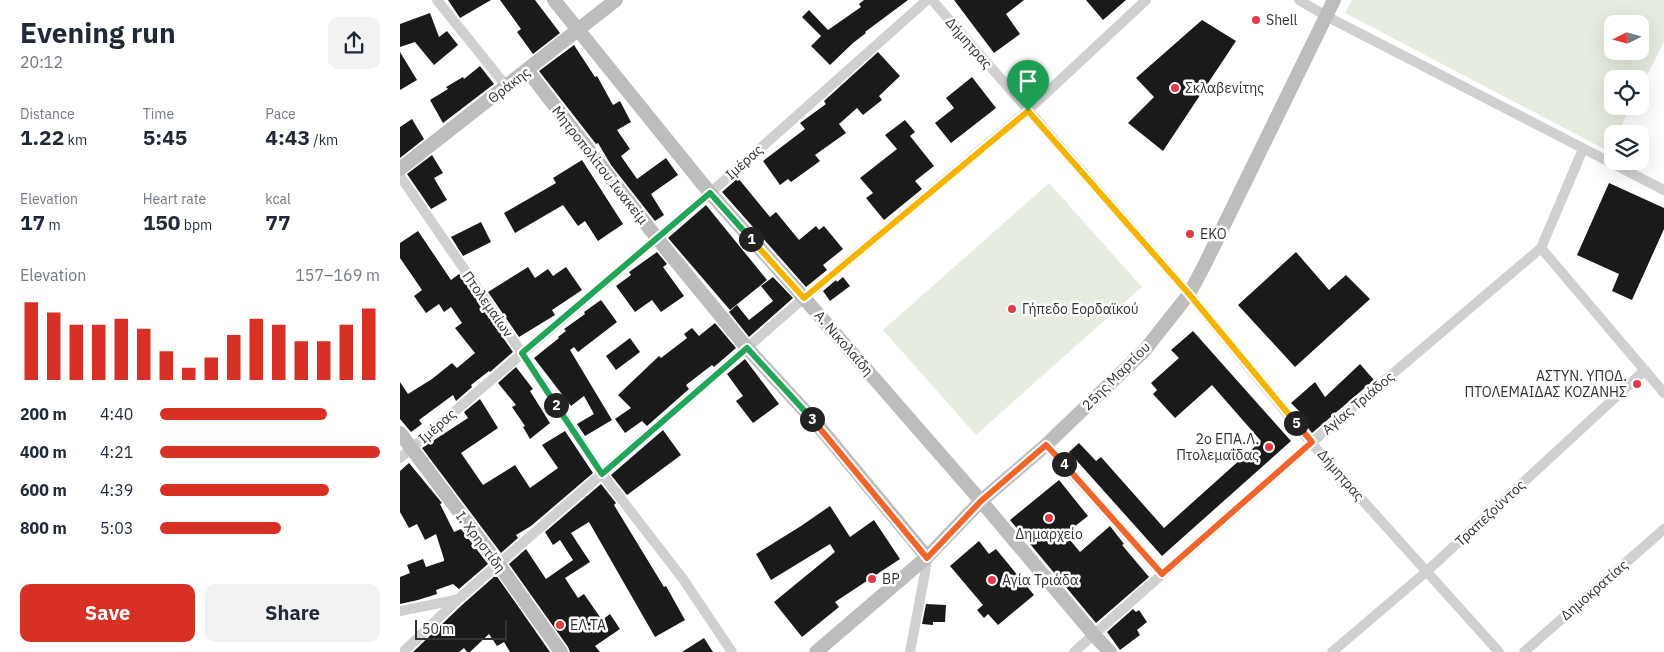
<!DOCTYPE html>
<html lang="en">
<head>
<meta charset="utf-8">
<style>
  :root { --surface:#fff; --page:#f2f2f3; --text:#1f2937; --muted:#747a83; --accent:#d93025 }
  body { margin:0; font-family:"IBM Plex Sans",sans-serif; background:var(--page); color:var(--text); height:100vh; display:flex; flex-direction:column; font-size:19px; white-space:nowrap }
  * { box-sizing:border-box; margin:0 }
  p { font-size:16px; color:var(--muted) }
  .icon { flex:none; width:28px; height:28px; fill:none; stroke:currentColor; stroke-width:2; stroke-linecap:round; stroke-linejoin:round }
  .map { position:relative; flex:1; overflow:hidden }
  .panel { display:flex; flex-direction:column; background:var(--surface); width:400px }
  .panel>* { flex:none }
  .needle { width:32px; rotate:264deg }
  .fabs { position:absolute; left:1204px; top:15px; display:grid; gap:10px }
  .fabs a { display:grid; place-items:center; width:45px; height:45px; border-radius:10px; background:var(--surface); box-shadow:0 5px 20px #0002; font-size:25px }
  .scale { position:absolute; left:15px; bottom:12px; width:92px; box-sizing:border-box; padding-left:5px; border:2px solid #333; border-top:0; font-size:14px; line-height:18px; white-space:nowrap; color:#333; -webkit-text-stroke:4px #fff; paint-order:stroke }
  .pin { position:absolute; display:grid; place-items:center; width:42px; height:42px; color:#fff; margin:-51px -21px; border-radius:50% 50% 50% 0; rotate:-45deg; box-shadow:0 0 5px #0007 }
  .pin .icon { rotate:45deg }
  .km { position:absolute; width:25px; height:25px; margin:-12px; border-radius:50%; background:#222; color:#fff; font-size:14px; line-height:25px; text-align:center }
  .round { display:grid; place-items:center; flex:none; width:52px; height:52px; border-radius:10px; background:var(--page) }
  .head { display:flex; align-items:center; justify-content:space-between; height:85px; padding:0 20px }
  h1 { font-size:28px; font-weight:700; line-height:38px }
  .metrics { display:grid; grid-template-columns:repeat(3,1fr); gap:8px; height:85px; padding:5px 20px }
  .metrics div { display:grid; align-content:center }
  .metrics b { font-size:21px; font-weight:700 }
  .metrics small { font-size:14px; font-weight:400 }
  .metrics p { font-size:14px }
  .chart { height:140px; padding:10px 20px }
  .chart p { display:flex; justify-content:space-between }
  .chart svg { width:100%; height:90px; margin-top:5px; stroke:var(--accent); stroke-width:6 }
  .button { display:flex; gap:10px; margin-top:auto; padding:10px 20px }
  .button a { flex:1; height:58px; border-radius:10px; background:var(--accent); color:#fff; font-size:20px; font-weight:700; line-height:58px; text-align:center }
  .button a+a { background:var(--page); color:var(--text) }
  ul { padding:0 20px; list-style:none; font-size:16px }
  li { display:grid; grid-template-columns:80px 60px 1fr; align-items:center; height:38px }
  li i { height:12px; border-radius:6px; background:var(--accent) }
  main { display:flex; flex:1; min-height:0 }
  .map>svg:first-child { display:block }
  .green { fill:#e6ecdf; fill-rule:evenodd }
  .building { fill:#1a1a1a }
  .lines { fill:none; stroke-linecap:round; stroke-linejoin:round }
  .street { stroke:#d0d0d0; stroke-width:10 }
  .secondary { stroke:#bdbdbd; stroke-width:14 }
  .split-1-casing { stroke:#fff; stroke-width:10 }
  .split-2-casing { stroke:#fff; stroke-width:10 }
  .split-3-casing { stroke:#fff; stroke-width:10 }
  .split-4-casing { stroke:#fff; stroke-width:10 }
  .split-5-casing { stroke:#fff; stroke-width:10 }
  .split-6-casing { stroke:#fff; stroke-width:10 }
  .split-1 { stroke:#f5b400; stroke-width:6 }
  .split-2 { stroke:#22a559; stroke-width:6 }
  .split-3 { stroke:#22a559; stroke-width:6 }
  .split-4 { stroke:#f0652b; stroke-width:6 }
  .split-5 { stroke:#f0652b; stroke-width:6 }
  .split-6 { stroke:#f5b400; stroke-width:6 }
  .poi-dot { fill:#e63946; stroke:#fff; stroke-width:2 }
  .labels { text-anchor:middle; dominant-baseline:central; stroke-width:5; stroke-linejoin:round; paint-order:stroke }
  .poi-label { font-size:14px; fill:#333; stroke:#fff; text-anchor:start }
  .street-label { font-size:14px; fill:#333; stroke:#fff }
</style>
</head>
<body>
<main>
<section class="panel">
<div class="head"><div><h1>Evening run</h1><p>20:12</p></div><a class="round"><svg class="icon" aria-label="share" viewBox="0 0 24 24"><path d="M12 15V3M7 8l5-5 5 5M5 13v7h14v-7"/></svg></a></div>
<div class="metrics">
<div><p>Distance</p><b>1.22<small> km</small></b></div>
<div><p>Time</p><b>5:45</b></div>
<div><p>Pace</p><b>4:43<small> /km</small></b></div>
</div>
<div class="metrics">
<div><p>Elevation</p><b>17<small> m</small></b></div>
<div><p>Heart rate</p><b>150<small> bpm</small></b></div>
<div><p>kcal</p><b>77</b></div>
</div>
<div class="chart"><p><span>Elevation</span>157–169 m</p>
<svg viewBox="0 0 160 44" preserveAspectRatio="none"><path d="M5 44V6M15 44V11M25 44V17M35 44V17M45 44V14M55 44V19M65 44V30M75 44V38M85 44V33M95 44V22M105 44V14M115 44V17M125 44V25M135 44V25M145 44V17M155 44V9"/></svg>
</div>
<ul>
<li><b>200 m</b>4:40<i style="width:76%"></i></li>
<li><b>400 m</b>4:21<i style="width:100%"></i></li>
<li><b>600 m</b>4:39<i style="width:77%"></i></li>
<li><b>800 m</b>5:03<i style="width:55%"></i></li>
</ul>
<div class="button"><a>Save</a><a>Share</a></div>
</section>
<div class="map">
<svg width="1264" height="652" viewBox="0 0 1264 652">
  <rect width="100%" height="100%" fill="#fff"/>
  <g class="green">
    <path d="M 952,0 L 1264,0 L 1264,42 L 1240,89 L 1240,79 L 1212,79 L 1212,106 L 1231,106 L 1217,134 L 1212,134 L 1212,142 L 1208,151 L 945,13 ZM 1212,24 L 1240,24 L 1240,51 L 1212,51 Z"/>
    <path d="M 649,183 L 742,287 L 576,435 L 483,330 Z"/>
  </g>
  <g class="building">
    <path d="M 48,0 L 91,0 L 60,18 Z"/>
    <path d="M 100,0 L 135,0 L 160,33 L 133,54 L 117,32 L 121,29 Z"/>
    <path d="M 464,0 L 508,0 L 465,32 L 466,33 L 453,43 L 430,65 L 411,46 L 421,36 L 402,17 L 409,10 L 428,30 L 461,7 L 459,4 Z"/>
    <path d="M 554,0 L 624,0 L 606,14 L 620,34 L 594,53 Z"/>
    <path d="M 686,0 L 726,0 L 703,20 Z"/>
    <path d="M 30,13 L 39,37 L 47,31 L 58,45 L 34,65 L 15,42 L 0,47 L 0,24 Z"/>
    <path d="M 802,20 L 836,41 L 763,151 L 728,123 L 754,97 L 736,78 Z"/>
    <path d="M 174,45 L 195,77 L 197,76 L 213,105 L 220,101 L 231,122 L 217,130 L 230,149 L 221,156 L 237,179 L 266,158 L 278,175 L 251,194 L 264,215 L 255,221 L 211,165 L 198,143 L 196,144 L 139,71 Z"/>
    <path d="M 0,52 L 17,80 L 0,90 Z"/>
    <path d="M 478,52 L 500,76 L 479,96 L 482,100 L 463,115 L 457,108 L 439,124 L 446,133 L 415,155 L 420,161 L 391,182 L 388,179 L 380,185 L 363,161 L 405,129 L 400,123 L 426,104 L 424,101 Z"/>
    <path d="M 80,66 L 94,84 L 43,123 L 30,100 L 48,89 L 46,87 L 63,77 L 64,79 Z"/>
    <path d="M 572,77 L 596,108 L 551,143 L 535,123 L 554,108 L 546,98 Z"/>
    <path d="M 12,119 L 24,139 L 0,158 L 0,127 Z"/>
    <path d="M 505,120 L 515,132 L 510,136 L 534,166 L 515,181 L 522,189 L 484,220 L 466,198 L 473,193 L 460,178 L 497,149 L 485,135 Z"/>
    <path d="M 32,155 L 43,173 L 34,178 L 47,200 L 31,209 L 7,174 Z"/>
    <path d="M 182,160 L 223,224 L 198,241 L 185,221 L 178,226 L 163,205 L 115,233 L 104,213 L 156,183 L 153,178 Z"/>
    <path d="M 338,178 L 370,217 L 376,212 L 399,240 L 416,226 L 419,230 L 424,226 L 443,249 L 423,265 L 427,270 L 406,287 L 322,192 Z"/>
    <path d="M 1209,183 L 1264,208 L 1264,229 L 1232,300 L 1212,291 L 1219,274 L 1177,255 Z"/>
    <path d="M 306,205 L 367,280 L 330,310 L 268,238 Z"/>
    <path d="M 81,222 L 91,242 L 63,256 L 51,237 Z"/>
    <path d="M 18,231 L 51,280 L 59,274 L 113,352 L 90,372 L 89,371 L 71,385 L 72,387 L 56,401 L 53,395 L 19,420 L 22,424 L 11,432 L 0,419 L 0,382 L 8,394 L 32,379 L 52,363 L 57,368 L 75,353 L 55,328 L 62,323 L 51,307 L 44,312 L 39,304 L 26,313 L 14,296 L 22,290 L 0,258 L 0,243 Z"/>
    <path d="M 257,252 L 267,264 L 263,267 L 284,296 L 261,312 L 252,300 L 235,312 L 216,286 L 231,275 L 229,272 Z"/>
    <path d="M 896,252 L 929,290 L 946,275 L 970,299 L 895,367 L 838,305 Z"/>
    <path d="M 128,267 L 135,278 L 148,269 L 153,276 L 166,267 L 182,290 L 152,310 L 155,315 L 119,337 L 88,292 Z"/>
    <path d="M 373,277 L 393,298 L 349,337 L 329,312 L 337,305 L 349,320 L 373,301 L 361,286 Z"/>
    <path d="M 443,277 L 450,286 L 430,301 L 423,291 L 436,280 L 437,282 Z"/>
    <path d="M 201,300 L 217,322 L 178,352 L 174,347 L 170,350 L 212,420 L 185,436 L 177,424 L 194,414 L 184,396 L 171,406 L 134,358 L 159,338 L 158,337 L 166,331 L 164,329 L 185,314 L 184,312 Z"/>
    <path d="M 315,323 L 336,348 L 314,367 L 312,365 L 286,385 L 289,389 L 247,426 L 242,421 L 225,433 L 215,419 L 231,408 L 218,395 L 259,356 L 261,358 L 287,338 L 284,334 L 292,328 L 299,336 Z"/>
    <path d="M 793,331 L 891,441 L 762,556 L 669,452 L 679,443 L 696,461 L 701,457 L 764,528 L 861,441 L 812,385 L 775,418 L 753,394 L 757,390 L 751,383 L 779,358 L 771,350 Z"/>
    <path d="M 230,338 L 240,352 L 216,370 L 206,356 Z"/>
    <path d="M 345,359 L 379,404 L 353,423 L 336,401 L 343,396 L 327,374 Z"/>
    <path d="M 960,364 L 974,380 L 912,433 L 901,419 L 904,416 L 891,403 L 915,382 L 925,397 Z"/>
    <path d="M 116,367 L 133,389 L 130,391 L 150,423 L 130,439 L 123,427 L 125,426 L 112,407 L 116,405 L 98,383 Z"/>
    <path d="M 80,399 L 98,428 L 61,453 L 83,485 L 115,465 L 130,488 L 158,468 L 142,445 L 165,431 L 193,473 L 131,526 L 116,535 L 118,538 L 101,553 L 22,448 L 68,418 L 64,412 Z"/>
    <path d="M 263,430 L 281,455 L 227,495 L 211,475 Z"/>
    <path d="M 9,463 L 42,503 L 40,504 L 54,532 L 61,529 L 88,564 L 59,589 L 53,584 L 36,590 L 37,594 L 18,600 L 0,604 L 0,577 L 10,573 L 7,565 L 23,559 L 26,567 L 44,561 L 44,559 L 36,534 L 25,540 L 17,524 L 9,528 L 0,512 L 0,471 Z"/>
    <path d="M 659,480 L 688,516 L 665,534 L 680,552 L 710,526 L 724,544 L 722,545 L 749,577 L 696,623 L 610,520 Z"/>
    <path d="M 201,484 L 216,503 L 214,505 L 264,587 L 266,586 L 285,620 L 255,637 L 189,522 L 171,533 L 190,562 L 165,578 L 178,598 L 184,594 L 202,620 L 210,614 L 220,629 L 195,646 L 200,652 L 170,652 L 168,647 L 109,564 L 126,549 L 146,579 L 173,560 L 160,540 L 153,545 L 145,532 Z"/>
    <path d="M 430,506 L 450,537 L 474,520 L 500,559 L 435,602 L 439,607 L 402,637 L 374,602 L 435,552 L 430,544 L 371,580 L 356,554 L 401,526 Z"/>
    <path d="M 579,541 L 589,554 L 596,549 L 634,595 L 598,625 L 588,614 L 584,618 L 577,610 L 583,605 L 550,566 Z"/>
    <path d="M 96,575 L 150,652 L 110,652 L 104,642 L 97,646 L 89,634 L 70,652 L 67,652 L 64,648 L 59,652 L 13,652 L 62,605 Z"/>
    <path d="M 526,604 L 546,605 L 545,622 L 533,622 L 533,625 L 522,624 Z"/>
    <path d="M 733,609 L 736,612 L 739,610 L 747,622 L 737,630 L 740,635 L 720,650 L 707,632 Z"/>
    <path d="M 304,638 L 313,652 L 282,652 Z"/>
  </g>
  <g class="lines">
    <g class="street">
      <path d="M 37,0 L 107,87"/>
      <path d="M 532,0 L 789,294 L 911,443 L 1099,652"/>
      <path d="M 899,0 L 926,16 L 1264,190"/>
      <path d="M 0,176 L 122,353 L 202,474 L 283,579 L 332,652"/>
      <path d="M 1141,248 L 1264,393"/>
      <path d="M 646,445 L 762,574"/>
      <path d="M 0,458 L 310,193 L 527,0"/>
      <path d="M 0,611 L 55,600"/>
      <path d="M 3,652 L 57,600 L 404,298 L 627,111 L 746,0"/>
      <path d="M 510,652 L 525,573 L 527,557"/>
      <path d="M 674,652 L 911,443 L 1141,248 L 1183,149"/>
      <path d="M 932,652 L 1026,572 L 1245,370"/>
      <path d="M 1124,652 L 1264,529"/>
    </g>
    <g class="secondary">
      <path d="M 154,0 L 310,193 L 404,298 L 581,501 L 694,635 L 710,652"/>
      <path d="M 127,70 L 256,237 L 347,348 L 416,423 L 527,557"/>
      <path d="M 0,169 L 216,0"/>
      <path d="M 0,433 L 99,565 L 161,652"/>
      <path d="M 416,652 L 527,557 L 581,501 L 646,445 L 744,351 L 789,294 L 804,266 L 934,0"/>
    </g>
  </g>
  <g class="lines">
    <defs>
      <path id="split-1" d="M 351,239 L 404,298 L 628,111"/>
      <path id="split-2" d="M 156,405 L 122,353 L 310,193 L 351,239"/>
      <path id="split-3" d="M 156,405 L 202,474 L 347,348 L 412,419"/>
      <path id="split-4" d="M 412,419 L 527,558 L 581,501 L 646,445 L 664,464"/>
      <path id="split-5" d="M 664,464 L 762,574 L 912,442 L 896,423"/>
      <path id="split-6" d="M 628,111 L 789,294 L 896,423"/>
    </defs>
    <use href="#split-1" class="split-1-casing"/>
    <use href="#split-2" class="split-2-casing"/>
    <use href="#split-3" class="split-3-casing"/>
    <use href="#split-4" class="split-4-casing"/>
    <use href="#split-5" class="split-5-casing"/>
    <use href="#split-6" class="split-6-casing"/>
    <use href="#split-1" class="split-1"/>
    <use href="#split-2" class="split-2"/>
    <use href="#split-3" class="split-3"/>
    <use href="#split-4" class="split-4"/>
    <use href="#split-5" class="split-5"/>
    <use href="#split-6" class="split-6"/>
  </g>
  <g class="poi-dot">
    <circle cx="856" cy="20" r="5"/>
    <circle cx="775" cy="88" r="5"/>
    <circle cx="790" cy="234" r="5"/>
    <circle cx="612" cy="309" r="5"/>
    <circle cx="1237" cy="384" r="5"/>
    <circle cx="869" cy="447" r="5"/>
    <circle cx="649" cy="518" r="5"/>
    <circle cx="472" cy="579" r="5"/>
    <circle cx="592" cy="580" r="5"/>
    <circle cx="160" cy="625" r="5"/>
  </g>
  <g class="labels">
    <g class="poi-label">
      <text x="866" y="20">Shell</text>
      <text x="785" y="88">Σκλαβενίτης</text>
      <text x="800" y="234">EKO</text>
      <text x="622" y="309">Γήπεδο Εορδαϊκού</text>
      <text x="1227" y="376" text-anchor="end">ΑΣΤΥΝ. ΥΠΟΔ.<tspan x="1227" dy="16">ΠΤΟΛΕΜΑΙΔΑΣ ΚΟΖΑΝΗΣ</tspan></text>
      <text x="859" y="439" text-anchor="end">2ο ΕΠΑ.Λ.<tspan x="859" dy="16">Πτολεμαΐδας</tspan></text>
      <text x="649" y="534" text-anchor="middle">Δημαρχείο</text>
      <text x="482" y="579">BP</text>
      <text x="602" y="580">Αγία Τριάδα</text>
      <text x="170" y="625">ΕΛ.ΤΑ</text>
    </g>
    <g class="street-label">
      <text transform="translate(569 43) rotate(49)">Δήμητρας</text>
      <text transform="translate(109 85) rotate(-38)">Θράκης</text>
      <text transform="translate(344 162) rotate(-42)">Ιμέρας</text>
      <text transform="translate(200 165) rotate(52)">Μητροπολίτου Ιωακείμ</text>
      <text transform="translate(88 304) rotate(55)">Πτολεμαίων</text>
      <text transform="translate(444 343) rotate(49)">Α. Νικολαΐδη</text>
      <text transform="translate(716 376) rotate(-45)">25ης Μαρτίου</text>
      <text transform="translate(958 403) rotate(-40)">Αγίας Τριάδος</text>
      <text transform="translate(37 426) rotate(-41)">Ιμέρας</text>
      <text transform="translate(941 475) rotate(49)">Δήμητρας</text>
      <text transform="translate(1090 513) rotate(-43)">Τραπεζούντος</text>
      <text transform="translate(81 542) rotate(53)">Ι. Χρηστίδη</text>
      <text transform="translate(1194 590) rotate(-41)">Δημοκρατίας</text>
    </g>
  </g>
</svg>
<div class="fabs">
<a><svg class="needle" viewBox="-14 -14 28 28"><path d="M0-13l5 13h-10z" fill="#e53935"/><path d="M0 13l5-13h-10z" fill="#747a83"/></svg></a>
<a><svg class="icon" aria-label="locate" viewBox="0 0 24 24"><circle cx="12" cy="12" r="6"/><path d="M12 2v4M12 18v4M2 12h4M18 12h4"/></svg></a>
<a><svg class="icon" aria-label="layers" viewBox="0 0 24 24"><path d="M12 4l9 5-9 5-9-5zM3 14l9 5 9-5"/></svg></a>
</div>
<div class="scale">50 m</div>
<div class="pin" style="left:628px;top:111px;background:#1e9e55"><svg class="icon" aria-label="arrive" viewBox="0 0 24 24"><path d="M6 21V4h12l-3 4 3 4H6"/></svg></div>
<b class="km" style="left:351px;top:239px">1</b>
<b class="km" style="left:156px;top:405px">2</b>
<b class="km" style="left:412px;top:419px">3</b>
<b class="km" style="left:664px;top:464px">4</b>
<b class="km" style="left:896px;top:423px">5</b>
</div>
</main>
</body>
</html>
